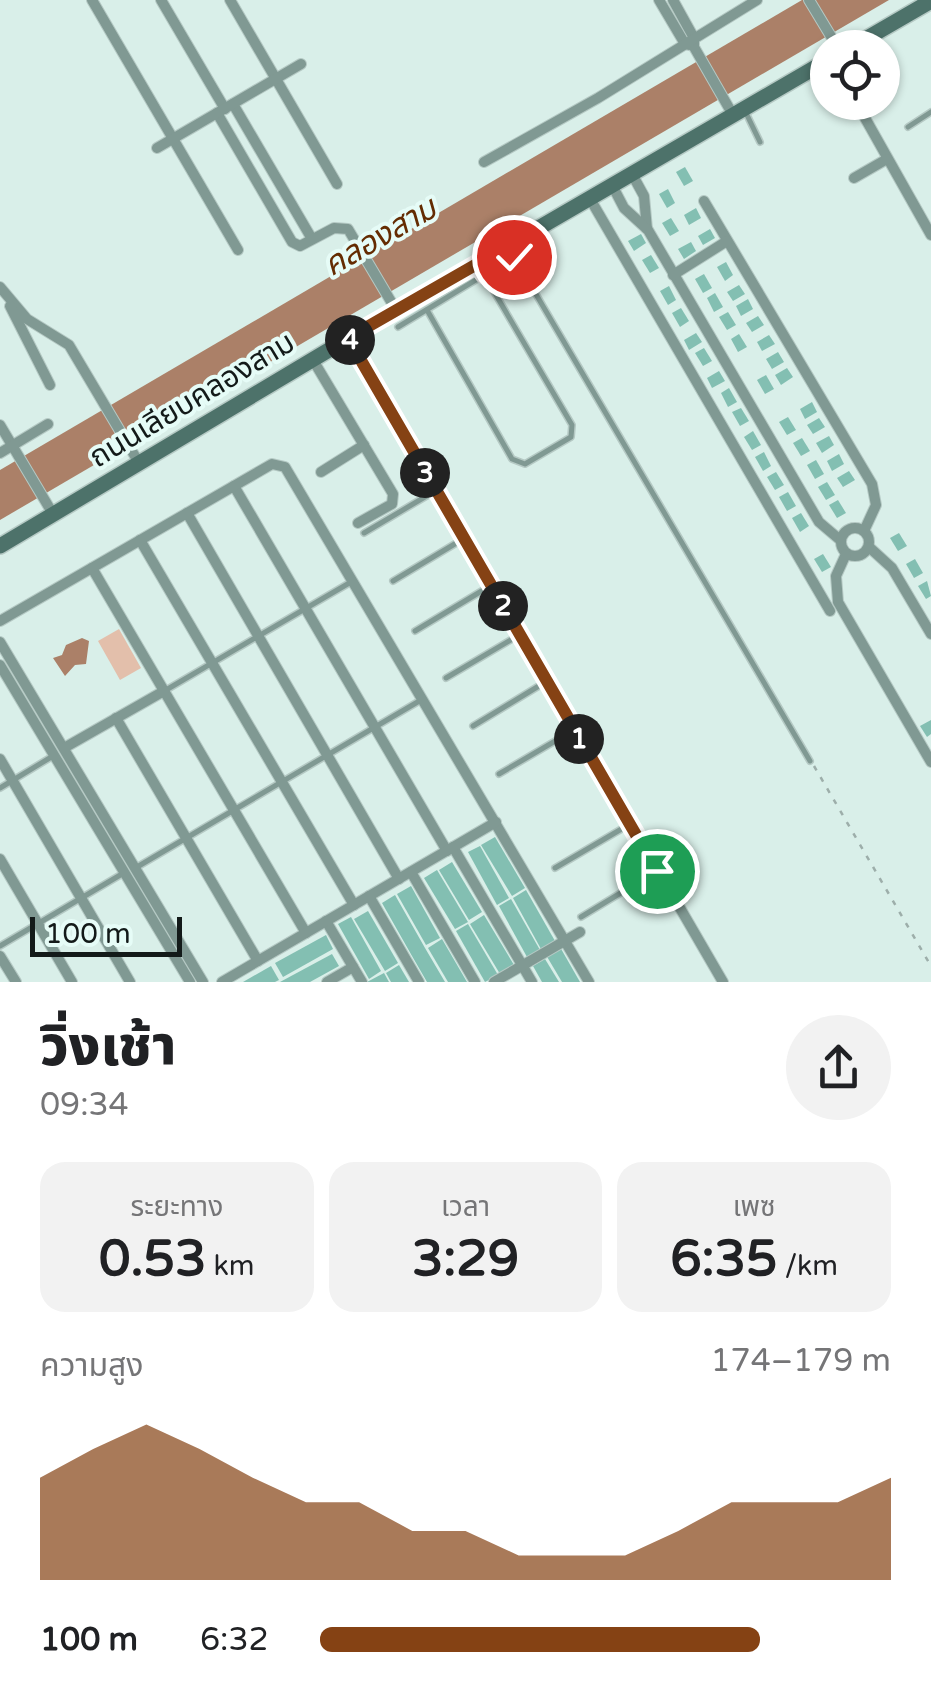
<!DOCTYPE html>
<html lang="th">
<head>
<meta charset="utf-8">
<style>
  :root { --surface:#fff; --page:#f2f2f2; --text:#202124; --muted:#757577; --accent:#854214 }
  body { margin:0; font-family:"Varela Round","Noto Sans Thai",sans-serif; background:var(--page); color:var(--text); height:100vh; display:flex; flex-direction:column; font-size:38px; white-space:nowrap }
  * { box-sizing:border-box; margin:0 }
  p { font-size:32px; color:var(--muted) }
  .icon { flex:none; width:55px; height:55px; fill:none; stroke:currentColor; stroke-width:2; stroke-linecap:round; stroke-linejoin:round }
  .map { position:relative; height:982px; overflow:hidden }
  .panel { display:flex; flex-direction:column; background:var(--surface); flex:1 }
  .panel>* { flex:none }
  .controls { position:absolute; left:810px; top:30px; display:grid; gap:20px }
  .controls a { display:grid; place-items:center; width:90px; height:90px; border-radius:50%; background:var(--surface); box-shadow:0 2px 8px #0004; font-size:50px }
  .scale { position:absolute; left:30px; bottom:25px; width:152px; box-sizing:border-box; padding-left:10px; border:5px solid #131a19; border-top:0; font-size:28px; line-height:35px; white-space:nowrap; color:#131a19; -webkit-text-stroke:8px #e6fcf7; paint-order:stroke }
  .pin { position:absolute; display:grid; place-items:center; width:85px; height:85px; color:#fff; margin:-42px; border:5px solid #fff; border-radius:50%; box-shadow:0 2px 10px #0007 }
  .km { position:absolute; width:50px; height:50px; margin:-25px; border-radius:50%; background:#222; color:#fff; font-size:28px; line-height:50px; text-align:center }
  .round { display:grid; place-items:center; flex:none; width:105px; height:105px; border-radius:52px; background:var(--page) }
  .summary { display:flex; align-items:center; justify-content:space-between; height:170px; padding:0 40px }
  h1 { font-size:55px; font-weight:800; line-height:75px }
  .figures { display:grid; grid-template-columns:repeat(3,1fr); gap:15px; height:170px; padding:10px 40px }
  .figures div { display:grid; align-content:center; border-radius:25px; background:var(--page); text-align:center }
  .figures b { font-size:50px; font-weight:800 }
  .figures small { font-size:28px; font-weight:400 }
  .figures p { font-size:28px }
  .chart { height:280px; padding:20px 40px }
  .chart p { display:flex; justify-content:space-between }
  .chart svg { width:100%; height:180px; margin-top:10px; fill:var(--accent); opacity:.7 }
  ul { padding:0 40px; list-style:none; font-size:32px }
  li { display:grid; grid-template-columns:160px 120px 1fr; align-items:center; height:75px }
  li i { height:25px; border-radius:12px; background:var(--accent) }
  .map>svg:first-child { display:block }
  .green { fill:#e3bfab }
  .water { fill:#ab8068 }
  .building { fill:#83bfb2 }
  .lines { fill:none; stroke-linecap:round; stroke-linejoin:round }
  .service-casing { stroke:#b5c9c4; stroke-width:8 }
  .minor-casing { stroke:#b5c9c4; stroke-width:12 }
  .secondary-casing { stroke:#b5c9c4; stroke-width:18 }
  .path { stroke:#9daeaa; stroke-width:2.5; stroke-dasharray:5 8; stroke-linecap:butt }
  .service { stroke:#809993; stroke-width:5 }
  .minor { stroke:#809993; stroke-width:10 }
  .secondary { stroke:#4d726a; stroke-width:15 }
  .route-casing { stroke:#fff; stroke-width:20 }
  .route { stroke:#854214; stroke-width:12 }
  .labels { text-anchor:middle; dominant-baseline:central; stroke-width:8; stroke-linejoin:round; paint-order:stroke }
  .street-label { font-size:30px; fill:#131a19; stroke:#e6fcf7 }
  .water-label { font-size:32px; font-style:italic; fill:#642c02; stroke:#e6fcf7 }
</style>
</head>
<body>
<div class="map">
<svg width="931" height="982" viewBox="0 0 931 982">
  <rect width="100%" height="100%" fill="#d9efe9"/>
  <path class="green" d="M 119,629 L 141,668 L 120,680 L 98,641 Z"/>
  <g class="water">
    <path d="M 802,0 L 889,0 L 0,520 L 0,470 Z"/>
    <path d="M 82,638 L 89,641 L 86,664 L 75,665 L 65,676 L 53,658 L 62,655 L 66,645 Z"/>
  </g>
  <g class="building">
    <path d="M 685,167 L 693,181 L 684,186 L 676,172 Z"/>
    <path d="M 668,189 L 675,203 L 667,208 L 659,194 Z"/>
    <path d="M 696,208 L 701,218 L 689,225 L 684,215 Z"/>
    <path d="M 406,209 L 411,218 L 399,226 L 393,216 Z"/>
    <path d="M 671,218 L 679,231 L 670,236 L 662,223 Z"/>
    <path d="M 710,229 L 715,238 L 703,245 L 698,236 Z"/>
    <path d="M 537,232 L 545,245 L 536,251 L 529,237 Z"/>
    <path d="M 641,234 L 646,243 L 634,251 L 628,241 Z"/>
    <path d="M 691,242 L 696,251 L 684,259 L 678,249 Z"/>
    <path d="M 651,255 L 659,268 L 650,273 L 642,260 Z"/>
    <path d="M 726,262 L 733,275 L 725,281 L 717,267 Z"/>
    <path d="M 704,274 L 712,288 L 703,293 L 695,279 Z"/>
    <path d="M 739,285 L 745,294 L 733,301 L 727,292 Z"/>
    <path d="M 669,286 L 676,300 L 668,305 L 660,291 Z"/>
    <path d="M 715,293 L 723,307 L 714,312 L 707,298 Z"/>
    <path d="M 748,299 L 753,309 L 741,316 L 736,306 Z"/>
    <path d="M 681,308 L 689,321 L 680,327 L 672,313 Z"/>
    <path d="M 728,312 L 736,325 L 727,330 L 719,317 Z"/>
    <path d="M 758,316 L 764,325 L 752,332 L 746,323 Z"/>
    <path d="M 696,333 L 702,342 L 689,350 L 684,340 Z"/>
    <path d="M 739,334 L 747,347 L 738,352 L 731,339 Z"/>
    <path d="M 769,335 L 775,344 L 762,351 L 757,342 Z"/>
    <path d="M 704,348 L 712,361 L 703,366 L 695,353 Z"/>
    <path d="M 778,352 L 784,362 L 772,369 L 766,359 Z"/>
    <path d="M 787,368 L 793,377 L 781,385 L 775,375 Z"/>
    <path d="M 719,371 L 725,381 L 712,388 L 707,378 Z"/>
    <path d="M 766,375 L 774,389 L 765,394 L 757,380 Z"/>
    <path d="M 729,388 L 737,402 L 728,407 L 721,393 Z"/>
    <path d="M 812,402 L 817,412 L 805,419 L 800,409 Z"/>
    <path d="M 741,408 L 749,421 L 740,426 L 732,412 Z"/>
    <path d="M 788,417 L 796,430 L 787,435 L 779,422 Z"/>
    <path d="M 819,418 L 825,427 L 813,434 L 807,425 Z"/>
    <path d="M 753,431 L 761,445 L 752,450 L 744,437 Z"/>
    <path d="M 829,436 L 834,445 L 822,453 L 816,443 Z"/>
    <path d="M 802,438 L 810,451 L 801,456 L 793,443 Z"/>
    <path d="M 764,452 L 771,466 L 763,471 L 755,457 Z"/>
    <path d="M 839,454 L 844,464 L 832,471 L 827,461 Z"/>
    <path d="M 816,460 L 824,474 L 815,479 L 807,465 Z"/>
    <path d="M 849,471 L 855,480 L 843,487 L 837,478 Z"/>
    <path d="M 776,472 L 784,485 L 775,490 L 767,477 Z"/>
    <path d="M 827,482 L 835,495 L 826,500 L 818,487 Z"/>
    <path d="M 788,492 L 796,506 L 787,511 L 779,497 Z"/>
    <path d="M 838,500 L 846,513 L 837,518 L 829,505 Z"/>
    <path d="M 801,513 L 809,526 L 800,532 L 792,518 Z"/>
    <path d="M 899,533 L 907,546 L 898,551 L 890,538 Z"/>
    <path d="M 823,554 L 831,567 L 822,572 L 814,559 Z"/>
    <path d="M 915,559 L 923,573 L 914,578 L 906,564 Z"/>
    <path d="M 927,581 L 931,596 L 926,599 L 918,586 Z"/>
    <path d="M 931,720 L 931,734 L 927,737 L 920,726 Z"/>
    <path d="M 495,837 L 525,888 L 512,896 L 481,845 Z"/>
    <path d="M 480,846 L 509,898 L 497,905 L 468,852 Z"/>
    <path d="M 452,862 L 482,912 L 469,920 L 439,870 Z"/>
    <path d="M 437,870 L 468,922 L 455,929 L 424,878 Z"/>
    <path d="M 411,886 L 440,938 L 426,945 L 397,894 Z"/>
    <path d="M 526,890 L 555,941 L 541,949 L 513,898 Z"/>
    <path d="M 395,895 L 425,948 L 445,982 L 427,982 L 412,956 L 382,903 Z"/>
    <path d="M 511,899 L 540,950 L 527,957 L 499,906 Z"/>
    <path d="M 368,911 L 398,963 L 385,971 L 354,919 Z"/>
    <path d="M 484,915 L 514,965 L 500,974 L 470,924 Z"/>
    <path d="M 351,917 L 381,971 L 369,979 L 338,924 Z"/>
    <path d="M 468,924 L 498,975 L 485,982 L 456,931 Z"/>
    <path d="M 326,935 L 333,949 L 283,977 L 275,963 Z"/>
    <path d="M 442,939 L 467,982 L 448,982 L 428,948 Z"/>
    <path d="M 560,947 L 580,982 L 562,982 L 546,955 Z"/>
    <path d="M 332,954 L 339,966 L 310,982 L 280,982 Z"/>
    <path d="M 545,959 L 559,982 L 542,982 L 533,966 Z"/>
    <path d="M 399,965 L 409,982 L 391,982 L 386,973 Z"/>
    <path d="M 271,966 L 279,980 L 275,982 L 243,982 Z"/>
    <path d="M 384,973 L 389,982 L 367,982 Z"/>
  </g>
  <g class="lines">
    <defs>
      <g id="service">
        <path d="M 746,113 L 760,142"/>
        <path d="M 908,127 L 931,112"/>
        <path d="M 510,250 L 810,761"/>
        <path d="M 427,310 L 512,459 L 525,464 L 571,437 L 572,425 L 479,266"/>
        <path d="M 398,327 L 514,257"/>
        <path d="M 364,533 L 435,491"/>
        <path d="M 393,581 L 463,539"/>
        <path d="M 415,631 L 490,586"/>
        <path d="M 446,678 L 519,635"/>
        <path d="M 166,690 L 351,582"/>
        <path d="M 473,726 L 547,681"/>
        <path d="M 499,774 L 574,730"/>
        <path d="M 0,788 L 53,756"/>
        <path d="M 137,867 L 421,700"/>
        <path d="M 555,868 L 630,824"/>
        <path d="M 581,917 L 657,871"/>
        <path d="M 0,946 L 122,874"/>
      </g>
      <g id="minor">
        <path d="M 92,0 L 238,250"/>
        <path d="M 161,0 L 225,109"/>
        <path d="M 230,0 L 337,184"/>
        <path d="M 659,0 L 685,44 L 689,45"/>
        <path d="M 673,0 L 694,38 L 694,47 L 733,115"/>
        <path d="M 809,0 L 838,48"/>
        <path d="M 856,102 L 931,235"/>
        <path d="M 233,104 L 312,239"/>
        <path d="M 217,113 L 292,242 L 300,246 L 334,228 L 348,229 L 396,310"/>
        <path d="M 157,148 L 301,64"/>
        <path d="M 484,162 L 598,98 L 757,0"/>
        <path d="M 632,174 L 644,196 L 647,229"/>
        <path d="M 854,178 L 887,159"/>
        <path d="M 612,185 L 624,208 L 648,230 L 819,522 L 839,539"/>
        <path d="M 589,197 L 830,611"/>
        <path d="M 704,201 L 872,484 L 876,505 L 864,531"/>
        <path d="M 673,275 L 727,241"/>
        <path d="M 0,287 L 27,319 L 69,345 L 139,463"/>
        <path d="M 10,306 L 50,385"/>
        <path d="M 349,338 L 723,982"/>
        <path d="M 313,360 L 393,494 L 392,504 L 358,523"/>
        <path d="M 0,425 L 53,514"/>
        <path d="M 0,453 L 48,424"/>
        <path d="M 321,472 L 364,445"/>
        <path d="M 234,486 L 447,851"/>
        <path d="M 187,513 L 399,879"/>
        <circle cx="855" cy="542" r="14"/>
        <path d="M 140,540 L 354,905"/>
        <path d="M 869,547 L 892,568 L 931,634"/>
        <path d="M 846,554 L 836,576 L 838,602 L 931,762"/>
        <path d="M 92,568 L 306,933"/>
        <path d="M 0,621 L 272,464 L 285,467 L 589,982"/>
        <path d="M 0,642 L 203,982"/>
        <path d="M 0,665 L 190,982"/>
        <path d="M 116,718 L 258,961"/>
        <path d="M 64,748 L 164,691"/>
        <path d="M 0,759 L 130,982"/>
        <path d="M 453,847 L 532,982"/>
        <path d="M 0,859 L 72,982"/>
        <path d="M 411,872 L 475,982"/>
        <path d="M 369,896 L 419,982"/>
        <path d="M 326,921 L 362,982"/>
        <path d="M 0,956 L 16,982"/>
        <path d="M 222,982 L 496,822"/>
        <path d="M 327,982 L 353,967"/>
        <path d="M 494,982 L 580,932"/>
      </g>
      <g id="secondary">
        <path d="M 850,48 L 931,1"/>
        <path d="M 0,546 L 349,338 L 828,60"/>
      </g>
    </defs>
    <use href="#service" class="service-casing"/>
    <use href="#minor" class="minor-casing"/>
    <use href="#secondary" class="secondary-casing"/>
    <path class="path" d="M 814,766 L 931,966"/>
    <use href="#service" class="service"/>
    <use href="#minor" class="minor"/>
    <use href="#secondary" class="secondary"/>
  </g>
  <g class="lines">
    <defs>
      <path id="route" d="M 514,257 L 485,275 L 477,264 L 348,338 L 657,871"/>
    </defs>
    <use href="#route" class="route-casing"/>
    <use href="#route" class="route"/>
  </g>
  <g class="labels">
    <g class="street-label">
      <text transform="translate(192 400) rotate(-31)">ถนนเลียบคลองสาม</text>
    </g>
    <g class="water-label">
      <text transform="translate(380 237) rotate(-30)">คลองสาม</text>
    </g>
  </g>
</svg>
<div class="controls">
<a><svg class="icon" aria-label="locate" viewBox="0 0 24 24"><circle cx="12" cy="12" r="6"/><path d="M12 2v4M12 18v4M2 12h4M18 12h4"/></svg></a>
</div>
<div class="scale">100 m</div>
<div class="pin" style="left:657px;top:871px;background:#1e9e55"><svg class="icon" aria-label="arrive" viewBox="0 0 24 24"><path d="M6 21V4h12l-3 4 3 4H6"/></svg></div>
<div class="pin" style="left:514px;top:257px;background:#d93025"><svg class="icon" aria-label="check" viewBox="0 0 24 24"><path d="M5 12l5 5 9-10"/></svg></div>
<b class="km" style="left:579px;top:739px">1</b>
<b class="km" style="left:503px;top:606px">2</b>
<b class="km" style="left:425px;top:473px">3</b>
<b class="km" style="left:350px;top:340px">4</b>
</div>
<section class="panel">
<div class="summary"><div><h1>วิ่งเช้า</h1><p>09:34</p></div><a class="round"><svg class="icon" aria-label="share" viewBox="0 0 24 24"><path d="M12 15V3M7 8l5-5 5 5M5 13v7h14v-7"/></svg></a></div>
<div class="figures">
<div><p>ระยะทาง</p><b>0.53<small> km</small></b></div>
<div><p>เวลา</p><b>3:29</b></div>
<div><p>เพซ</p><b>6:35<small> /km</small></b></div>
</div>
<div class="chart"><p><span>ความสูง</span>174–179 m</p>
<svg viewBox="0 0 160 44" preserveAspectRatio="none"><path d="M0 44V19L10 12L20 6L30 12L40 19L50 25L60 25L70 32L80 32L90 38L100 38L110 38L120 32L130 25L140 25L150 25L160 19V44z"/></svg>
</div>
<ul>
<li><b>100 m</b>6:32<i style="width:77%"></i></li>
</ul>
</section>
</body>
</html>
